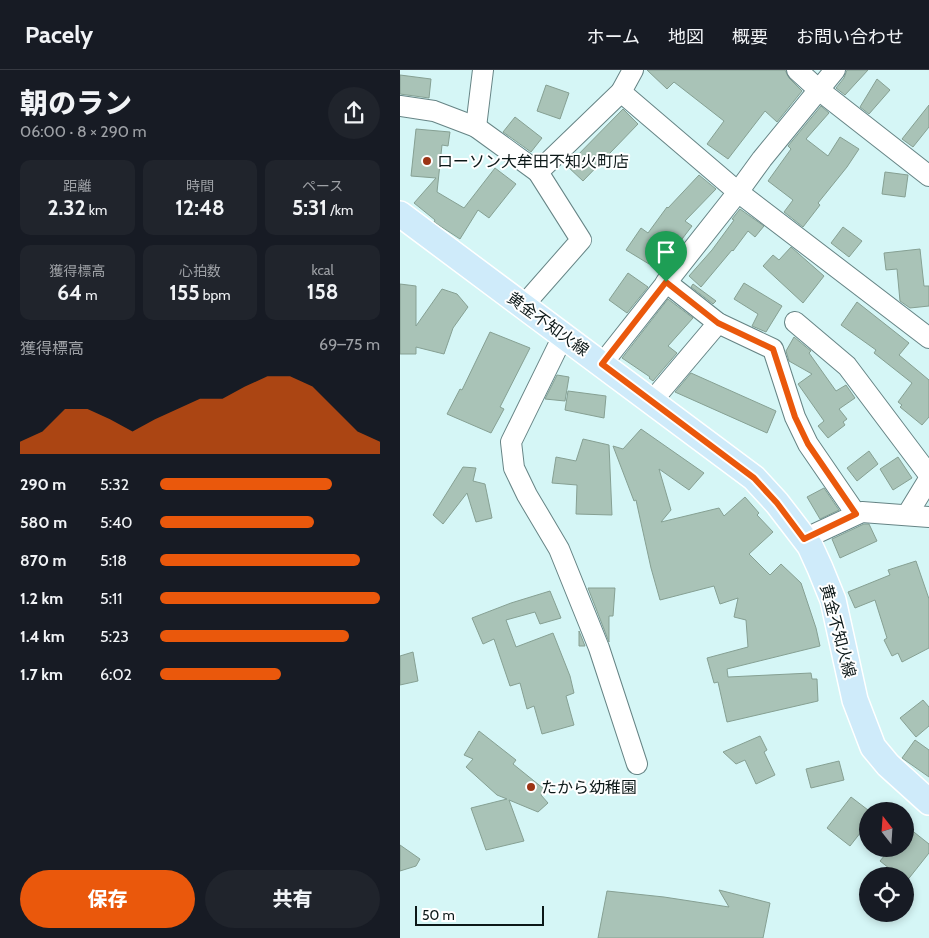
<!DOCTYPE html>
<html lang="ja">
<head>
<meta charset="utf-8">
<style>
  :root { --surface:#171b24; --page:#20242c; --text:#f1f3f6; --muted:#9ea1a6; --line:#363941; --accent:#ea580c }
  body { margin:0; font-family:Cabin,"Noto Sans JP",sans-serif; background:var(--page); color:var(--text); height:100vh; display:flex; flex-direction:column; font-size:19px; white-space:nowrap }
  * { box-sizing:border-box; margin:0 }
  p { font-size:16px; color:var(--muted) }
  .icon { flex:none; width:28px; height:28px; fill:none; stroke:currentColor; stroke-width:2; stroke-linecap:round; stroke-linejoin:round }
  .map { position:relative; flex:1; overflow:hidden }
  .drawer { display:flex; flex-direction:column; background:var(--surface); width:400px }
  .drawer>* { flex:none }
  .needle { width:32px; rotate:343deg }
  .controls { position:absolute; left:459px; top:732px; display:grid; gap:10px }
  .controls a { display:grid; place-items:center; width:55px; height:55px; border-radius:50%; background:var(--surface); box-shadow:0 2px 8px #0003; font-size:25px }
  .scale { position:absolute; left:15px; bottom:12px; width:129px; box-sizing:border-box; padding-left:5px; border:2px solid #0c1818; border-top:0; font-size:14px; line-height:18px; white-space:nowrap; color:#0c1818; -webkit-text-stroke:4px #fff; paint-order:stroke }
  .pin { position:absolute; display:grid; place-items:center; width:42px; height:42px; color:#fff; margin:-51px -21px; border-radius:50% 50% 50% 0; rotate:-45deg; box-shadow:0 0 5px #0007 }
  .pin .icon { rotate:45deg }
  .round { display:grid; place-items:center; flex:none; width:52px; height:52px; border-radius:26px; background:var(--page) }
  .head { display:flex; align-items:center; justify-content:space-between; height:85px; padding:0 20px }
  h1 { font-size:28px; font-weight:800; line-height:38px }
  .metrics { display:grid; grid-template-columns:repeat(3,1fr); gap:8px; height:85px; padding:5px 20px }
  .metrics div { display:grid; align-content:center; border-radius:10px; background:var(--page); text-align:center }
  .metrics b { font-size:21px; font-weight:800 }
  .metrics small { font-size:14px; font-weight:400 }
  .metrics p { font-size:14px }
  .chart { height:140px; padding:10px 20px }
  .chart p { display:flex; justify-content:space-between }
  .chart svg { width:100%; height:90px; margin-top:5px; fill:var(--accent); opacity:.7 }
  .primary-button { display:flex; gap:10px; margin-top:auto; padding:10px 20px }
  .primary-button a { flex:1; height:58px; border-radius:30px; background:var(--accent); color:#fff; font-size:20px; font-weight:800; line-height:58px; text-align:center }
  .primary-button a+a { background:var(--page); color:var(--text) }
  ul { padding:0 20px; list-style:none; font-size:16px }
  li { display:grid; grid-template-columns:80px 60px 1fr; align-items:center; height:38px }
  li i { height:12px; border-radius:6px; background:var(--accent) }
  header { display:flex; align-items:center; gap:30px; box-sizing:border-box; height:70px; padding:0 25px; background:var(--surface); border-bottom:1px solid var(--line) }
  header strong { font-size:24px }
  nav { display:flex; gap:28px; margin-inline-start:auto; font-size:18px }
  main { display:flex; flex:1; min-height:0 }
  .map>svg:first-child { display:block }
  .building { fill:#a9c3b7; stroke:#86a093 }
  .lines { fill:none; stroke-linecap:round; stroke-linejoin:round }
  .minor-casing { stroke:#668485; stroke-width:22 }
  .major-casing { stroke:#fff; stroke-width:28 }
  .minor { stroke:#fff; stroke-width:20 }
  .major { stroke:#cfebfa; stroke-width:25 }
  .route-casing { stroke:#fff; stroke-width:10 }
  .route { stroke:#ea580c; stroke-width:6 }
  .poi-dot { fill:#9c3415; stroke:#fff; stroke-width:2 }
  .labels { text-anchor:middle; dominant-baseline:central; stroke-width:4; stroke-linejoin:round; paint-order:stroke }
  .poi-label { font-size:16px; fill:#0c1818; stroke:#fff; text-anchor:start }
  .street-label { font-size:16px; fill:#0c1818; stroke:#fff }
</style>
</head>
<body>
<header>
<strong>Pacely</strong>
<nav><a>ホーム</a><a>地図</a><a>概要</a><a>お問い合わせ</a></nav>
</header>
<main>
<section class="drawer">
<div class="head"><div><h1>朝のラン</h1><p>06:00 · 8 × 290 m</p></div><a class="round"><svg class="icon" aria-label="share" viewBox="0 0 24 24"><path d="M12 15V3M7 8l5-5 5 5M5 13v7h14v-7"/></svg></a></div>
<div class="metrics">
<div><p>距離</p><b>2.32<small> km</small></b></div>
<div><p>時間</p><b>12:48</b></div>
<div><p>ペース</p><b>5:31<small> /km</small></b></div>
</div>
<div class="metrics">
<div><p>獲得標高</p><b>64<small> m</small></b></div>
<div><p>心拍数</p><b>155<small> bpm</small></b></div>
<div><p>kcal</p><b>158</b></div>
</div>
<div class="chart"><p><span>獲得標高</span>69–75 m</p>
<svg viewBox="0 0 160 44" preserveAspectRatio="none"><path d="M0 44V38L10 33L20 22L30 22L40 27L50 33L60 27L70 22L80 17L90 17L100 11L110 6L120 6L130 11L140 22L150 33L160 38V44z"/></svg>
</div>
<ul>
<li><b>290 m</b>5:32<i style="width:78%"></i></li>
<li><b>580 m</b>5:40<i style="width:70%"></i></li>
<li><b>870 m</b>5:18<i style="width:91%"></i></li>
<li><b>1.2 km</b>5:11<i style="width:100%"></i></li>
<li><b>1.4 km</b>5:23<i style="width:86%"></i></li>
<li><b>1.7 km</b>6:02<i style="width:55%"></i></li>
</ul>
<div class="primary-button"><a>保存</a><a>共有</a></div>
</section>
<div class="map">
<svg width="529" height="868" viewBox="0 0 529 868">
  <rect width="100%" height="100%" fill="#d5f6f6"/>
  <g class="building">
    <path d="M 247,0 L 385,0 L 389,8 L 402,21 L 377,52 L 365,41 L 328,89 L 307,74 L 324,51 L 274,12 L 267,19 Z"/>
    <path d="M 447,0 L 468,0 L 445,25 L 436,18 L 444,8 Z"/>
    <path d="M 0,5 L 31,9 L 29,28 L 0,24 Z"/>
    <path d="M 477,9 L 490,20 L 469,44 L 460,37 Z"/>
    <path d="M 146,15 L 169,23 L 160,49 L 137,41 Z"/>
    <path d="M 529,35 L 529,57 L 513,77 L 502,69 Z"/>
    <path d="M 421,36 L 429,43 L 406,69 L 428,86 L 440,67 L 459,79 L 447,97 L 418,133 L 420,135 L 403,157 L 384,142 L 393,130 L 368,111 L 391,79 L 388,76 Z"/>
    <path d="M 223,39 L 238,54 L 183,111 L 167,96 Z"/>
    <path d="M 115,47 L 142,68 L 131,82 L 103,62 Z"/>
    <path d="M 16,59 L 50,62 L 48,76 L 42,75 L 37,122 L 64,138 L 95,98 L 116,114 L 89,148 L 78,140 L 60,169 L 34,152 L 35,150 L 14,133 L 36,108 L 11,106 Z"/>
    <path d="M 485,102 L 508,105 L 505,127 L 482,124 Z"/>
    <path d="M 299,105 L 316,119 L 285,151 L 292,156 L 279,173 L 268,165 L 249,194 L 226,180 L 241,158 L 248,163 L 267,137 L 268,138 Z"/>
    <path d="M 340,139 L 364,156 L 355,167 L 348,161 L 333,181 L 332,180 L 301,217 L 289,206 L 312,180 L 334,150 L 332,149 Z"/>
    <path d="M 443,157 L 462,171 L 449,187 L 431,173 Z"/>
    <path d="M 391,177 L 424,206 L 403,233 L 363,196 L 373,185 L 379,190 Z"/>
    <path d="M 520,179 L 524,216 L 529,216 L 529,236 L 510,238 L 500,231 L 497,199 L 486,200 L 484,183 Z"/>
    <path d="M 228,203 L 248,217 L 227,243 L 209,230 Z"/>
    <path d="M 344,213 L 382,236 L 366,262 L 352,256 L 358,244 L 334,229 Z"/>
    <path d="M 0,214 L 16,216 L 16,256 L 42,219 L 57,224 L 68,237 L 53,258 L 44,284 L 16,277 L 16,284 L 0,284 Z"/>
    <path d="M 293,214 L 316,231 L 313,234 L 291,217 Z"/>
    <path d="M 268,229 L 293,248 L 268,276 L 277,283 L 253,311 L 249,308 L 250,307 L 222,288 Z"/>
    <path d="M 457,232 L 509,273 L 499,285 L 529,310 L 529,347 L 522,355 L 500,337 L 502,335 L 498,332 L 512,313 L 474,283 L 476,280 L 441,255 Z"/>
    <path d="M 90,262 L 130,278 L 100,337 L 104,339 L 91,363 L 47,344 L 60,319 L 62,320 Z"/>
    <path d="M 394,267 L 411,281 L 409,283 L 436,321 L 446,315 L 455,328 L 439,339 L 447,349 L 443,352 L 445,355 L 428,368 L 418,356 L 424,351 L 398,314 L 412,304 L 389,291 L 386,281 Z"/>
    <path d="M 291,303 L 376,341 L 367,363 L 275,322 Z"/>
    <path d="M 157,305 L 169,307 L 165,331 L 145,329 Z"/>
    <path d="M 168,321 L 206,326 L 204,348 L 165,340 Z"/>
    <path d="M 241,359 L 304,403 L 289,420 L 259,399 L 271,440 L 261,452 L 319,438 L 324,446 L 345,427 L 359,443 L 357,445 L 373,462 L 349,484 L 370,505 L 381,494 L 401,513 L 416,558 L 420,576 L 327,599 L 328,607 L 411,603 L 412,609 L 417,609 L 418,631 L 327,652 L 318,612 L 314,613 L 307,588 L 348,577 L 346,550 L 334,547 L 338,528 L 320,534 L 314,516 L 260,530 L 251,498 L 236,430 L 234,431 L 213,376 L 223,379 Z"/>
    <path d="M 183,369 L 209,375 L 212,445 L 176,444 L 177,415 L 152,413 L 156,387 L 176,391 Z"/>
    <path d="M 469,381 L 478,394 L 457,411 L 447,398 Z"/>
    <path d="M 498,387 L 512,408 L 493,420 L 480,399 Z"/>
    <path d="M 63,397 L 76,398 L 73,411 L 85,414 L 92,448 L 76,452 L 67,423 L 43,454 L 33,445 Z"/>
    <path d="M 424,418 L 439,440 L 420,449 L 407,427 Z"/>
    <path d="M 464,454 L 469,454 L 477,471 L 440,488 L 432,469 Z"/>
    <path d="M 516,491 L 529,529 L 529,578 L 502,592 L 498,583 L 492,586 L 484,570 L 487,568 L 475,530 L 455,538 L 448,522 L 490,505 L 488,500 Z"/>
    <path d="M 188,518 L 215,518 L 213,546 L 209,546 L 209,572 Z"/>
    <path d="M 150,521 L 161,548 L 140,554 L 135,542 L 106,550 L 116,577 L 153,563 L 170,606 L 174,623 L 166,626 L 174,655 L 142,664 L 134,636 L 127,639 L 120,613 L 110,616 L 94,569 L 83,574 L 72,548 L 111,533 Z"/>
    <path d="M 179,561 L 185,576 L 179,576 Z"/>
    <path d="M 13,582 L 18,611 L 0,615 L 0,586 Z"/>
    <path d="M 523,630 L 529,637 L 529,656 L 516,667 L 500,648 Z"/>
    <path d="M 79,661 L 116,690 L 113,694 L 144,719 L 141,725 L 148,733 L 138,742 L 109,730 L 124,771 L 86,780 L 71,738 L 107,729 L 97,725 L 66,697 L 73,689 L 64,685 Z"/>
    <path d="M 360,666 L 367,680 L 364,682 L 375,705 L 356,714 L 345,690 L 336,694 L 323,682 Z"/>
    <path d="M 515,670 L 529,680 L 529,707 L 502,688 Z"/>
    <path d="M 439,691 L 444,710 L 411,718 L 406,699 Z"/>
    <path d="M 451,727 L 468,740 L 468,753 L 450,776 L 427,758 Z"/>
    <path d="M 505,755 L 529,774 L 529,783 L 506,812 L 505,806 L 499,806 L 480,791 L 490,779 L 505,779 Z"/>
    <path d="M 0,775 L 20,789 L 16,796 L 0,801 Z"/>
    <path d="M 319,820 L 370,833 L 363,868 L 198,868 L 207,821 L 264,827 L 329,837 Z"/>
  </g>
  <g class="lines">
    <defs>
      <g id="minor">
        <path d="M 397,0 L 419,20 L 529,106"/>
        <path d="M 221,22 L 338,122 L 529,268"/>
        <path d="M 0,36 L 34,41 L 76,57 L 138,102 L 181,170 L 123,236"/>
        <path d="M 76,57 L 83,0"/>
        <path d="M 138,102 L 221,22 L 233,0"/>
        <path d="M 266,212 L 318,253 L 373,279 L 395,347 L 408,374 L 456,444"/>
        <path d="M 395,252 L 447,296 L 529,405"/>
        <path d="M 163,266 L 111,372 L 114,398 L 127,425 L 159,479 L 199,578 L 237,694"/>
        <path d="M 202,294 L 338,122 L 362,89 L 435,0"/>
        <path d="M 252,331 L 318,253"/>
        <path d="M 507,445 L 529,409"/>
        <path d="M 404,469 L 462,442 L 529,447"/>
      </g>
      <path id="major" d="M 0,144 L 354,408 L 377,433 L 410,476 L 420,498 L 433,530 L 455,630 L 473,677 L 488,695 L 529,732"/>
    </defs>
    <use href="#minor" class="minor-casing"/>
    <use href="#major" class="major-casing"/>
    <use href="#minor" class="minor"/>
    <use href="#major" class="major"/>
  </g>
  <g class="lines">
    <defs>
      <path id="route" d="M 266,212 L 318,253 L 373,279 L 395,347 L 408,374 L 456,444 L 404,469 L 377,433 L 354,408 L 202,294 Z"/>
    </defs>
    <use href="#route" class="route-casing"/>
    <use href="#route" class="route"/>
  </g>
  <g class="poi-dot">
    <circle cx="27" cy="91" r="5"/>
    <circle cx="131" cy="717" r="5"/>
  </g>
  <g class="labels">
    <g class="poi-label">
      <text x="37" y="91">ローソン大牟田不知火町店</text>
      <text x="141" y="717">たから幼稚園</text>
    </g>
    <g class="street-label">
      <text transform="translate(148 254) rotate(36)">黄金不知火線</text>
      <text transform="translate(438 561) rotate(75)">黄金不知火線</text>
    </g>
  </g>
</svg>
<div class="controls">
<a><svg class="needle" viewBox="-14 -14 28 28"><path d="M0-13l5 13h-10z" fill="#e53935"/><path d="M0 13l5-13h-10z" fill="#9ea1a6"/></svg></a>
<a><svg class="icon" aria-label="locate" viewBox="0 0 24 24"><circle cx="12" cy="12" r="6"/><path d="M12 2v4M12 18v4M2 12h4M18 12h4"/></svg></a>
</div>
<div class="scale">50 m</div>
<div class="pin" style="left:266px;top:212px;background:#1e9e55"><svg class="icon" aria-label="arrive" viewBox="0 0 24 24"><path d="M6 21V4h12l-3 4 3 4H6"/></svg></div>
</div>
</main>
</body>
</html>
